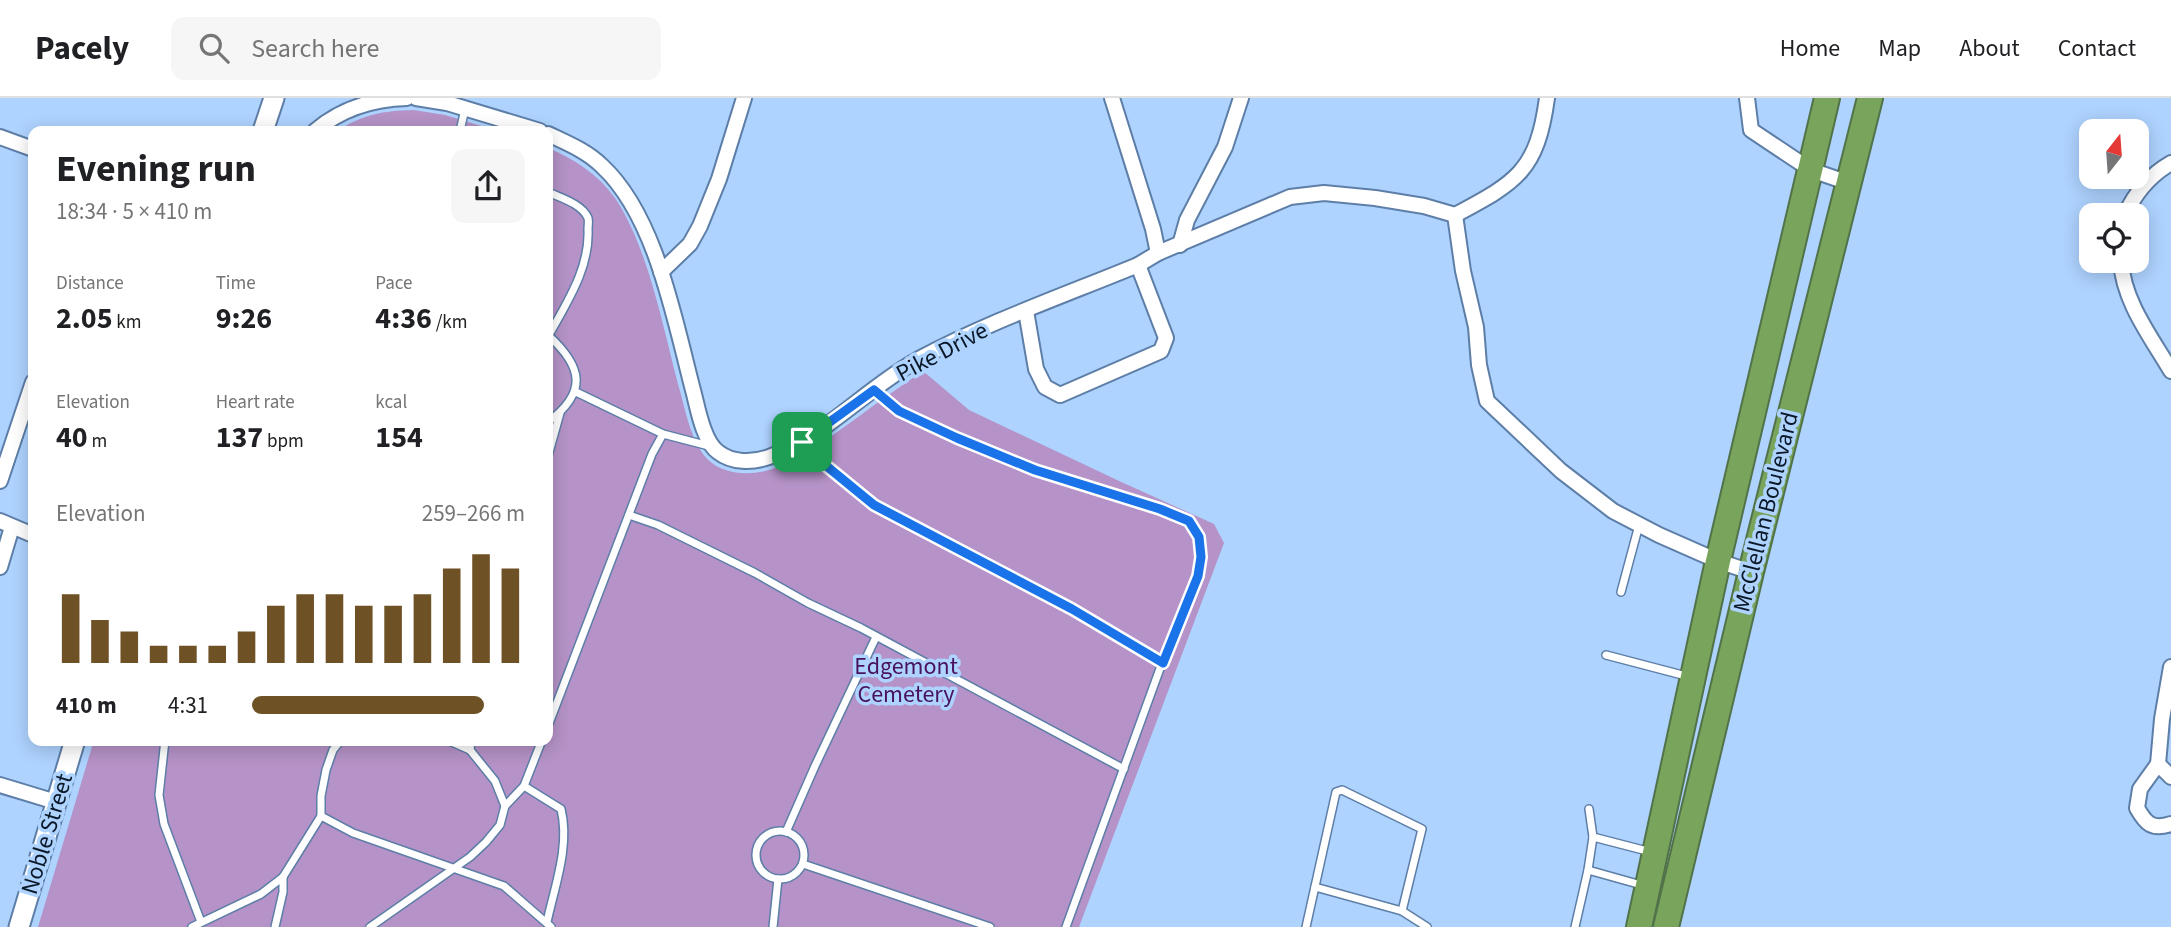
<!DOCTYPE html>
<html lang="en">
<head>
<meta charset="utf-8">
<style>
  :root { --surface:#fff; --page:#f6f6f6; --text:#202124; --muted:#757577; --line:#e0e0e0; --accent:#6f5126 }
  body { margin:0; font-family:"Source Sans 3",sans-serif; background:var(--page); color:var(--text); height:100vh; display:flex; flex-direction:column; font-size:26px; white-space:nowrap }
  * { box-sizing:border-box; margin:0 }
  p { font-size:23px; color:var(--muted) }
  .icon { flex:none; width:38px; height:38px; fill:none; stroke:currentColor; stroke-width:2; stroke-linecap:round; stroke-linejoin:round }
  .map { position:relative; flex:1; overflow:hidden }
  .details { position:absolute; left:28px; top:28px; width:525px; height:620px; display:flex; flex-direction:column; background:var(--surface); border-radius:14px; box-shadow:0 4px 18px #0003 }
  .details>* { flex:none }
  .needle { width:46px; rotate:17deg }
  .tools { position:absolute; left:2079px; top:21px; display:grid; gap:14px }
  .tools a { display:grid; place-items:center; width:70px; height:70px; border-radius:14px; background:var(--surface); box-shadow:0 4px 18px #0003; font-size:35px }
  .pin { position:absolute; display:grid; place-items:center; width:60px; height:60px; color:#fff; margin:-30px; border-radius:14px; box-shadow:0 4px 10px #0006 }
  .round { display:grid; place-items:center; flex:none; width:74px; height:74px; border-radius:14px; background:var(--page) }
  .head { display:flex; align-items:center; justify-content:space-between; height:119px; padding:0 28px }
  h1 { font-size:38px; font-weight:700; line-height:52px }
  .metrics { display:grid; grid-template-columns:repeat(3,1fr); gap:10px; height:119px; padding:7px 28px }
  .metrics div { display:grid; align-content:center }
  .metrics b { font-size:30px; font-weight:700 }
  .metrics small { font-size:19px; font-weight:400 }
  .metrics p { font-size:19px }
  .chart { height:196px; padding:14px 28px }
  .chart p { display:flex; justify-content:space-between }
  .chart svg { width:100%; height:126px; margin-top:7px; stroke:var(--accent); stroke-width:6 }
  ul { padding:0 28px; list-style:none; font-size:23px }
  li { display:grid; grid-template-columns:112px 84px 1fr; align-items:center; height:52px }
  li i { height:18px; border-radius:9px; background:var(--accent) }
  header { display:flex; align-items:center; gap:42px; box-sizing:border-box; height:98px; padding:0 35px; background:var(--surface); border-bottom:2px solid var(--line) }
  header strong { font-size:33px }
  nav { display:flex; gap:38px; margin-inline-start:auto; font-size:24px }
  .search { width:490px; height:63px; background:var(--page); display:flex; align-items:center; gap:18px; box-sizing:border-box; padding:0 24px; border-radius:14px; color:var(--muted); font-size:26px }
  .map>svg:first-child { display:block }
  .green { fill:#b592c7 }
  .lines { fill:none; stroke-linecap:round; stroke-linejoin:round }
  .lane-casing { stroke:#5d7ea7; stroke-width:10 }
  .street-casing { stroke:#5d7ea7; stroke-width:18 }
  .secondary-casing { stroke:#5d7ea7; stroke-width:23 }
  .highway-casing { stroke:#52734a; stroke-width:28 }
  .lane { stroke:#fff; stroke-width:7 }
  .street { stroke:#fff; stroke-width:14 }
  .secondary { stroke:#fff; stroke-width:19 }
  .highway { stroke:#79a45c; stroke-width:24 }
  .route-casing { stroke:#fff; stroke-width:14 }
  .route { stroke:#1a73e8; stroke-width:9 }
  .labels { text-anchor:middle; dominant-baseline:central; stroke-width:7; stroke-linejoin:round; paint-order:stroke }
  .street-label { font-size:24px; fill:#0b1828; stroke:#aed3ff }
  .park-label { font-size:24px; fill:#48125d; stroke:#aed3ff }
</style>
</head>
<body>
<header>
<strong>Pacely</strong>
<div class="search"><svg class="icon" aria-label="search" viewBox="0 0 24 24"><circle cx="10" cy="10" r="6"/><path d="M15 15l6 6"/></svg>Search here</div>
<nav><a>Home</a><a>Map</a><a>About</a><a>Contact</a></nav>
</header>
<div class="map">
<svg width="2171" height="829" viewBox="0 0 2171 829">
  <rect width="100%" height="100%" fill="#aed3ff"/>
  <g class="green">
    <path d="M 414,12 L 445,17 L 498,33 L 337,33 C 364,16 382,13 414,12 Z"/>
    <path d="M 548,50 C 574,61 598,76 615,100 C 648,149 663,229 678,286 C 685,310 689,336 703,356 C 718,377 750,379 772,371 C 804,360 830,339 858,319 C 879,303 901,288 923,273 L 969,312 L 1117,382 L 1214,426 L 1224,445 L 1079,829 L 38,829 L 94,642 L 548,642 Z"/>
  </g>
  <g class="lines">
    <defs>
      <g id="lane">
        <path d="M 460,33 L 465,11"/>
        <path d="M 548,94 C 561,100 582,106 588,120 C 589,124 588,128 588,131 C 590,170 567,204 549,237"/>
        <path d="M 548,237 C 583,269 588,294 548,324"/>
        <path d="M 874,292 L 899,313 L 957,340 L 1035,372 L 1159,411 L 1189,423 L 1199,439 L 1201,459 L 1198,478 L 1162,565 L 1066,829"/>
        <path d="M 576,294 L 663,336 L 709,348"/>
        <path d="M 802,344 L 823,366 L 874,407 L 1072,511 L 1162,565"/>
        <path d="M 548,358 L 560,315"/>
        <path d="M 629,417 L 658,427 L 755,475 L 808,505 L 861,530 L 1124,671"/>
        <path d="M 1621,494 L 1639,427"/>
        <path d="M 1606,557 L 1690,579"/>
        <path d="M 548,628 L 652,356 L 663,336"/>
        <path d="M 165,642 L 159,697 L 164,726 L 201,824"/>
        <path d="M 447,642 L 470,652"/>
        <path d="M 524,688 L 561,711 C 570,748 555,787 547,824"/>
        <path d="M 505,708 L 524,688 L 542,642"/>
        <path d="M 321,718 L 353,735 L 504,788 L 551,829"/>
        <circle cx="780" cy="757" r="24"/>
        <path d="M 786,734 L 815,668 L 876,539"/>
        <path d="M 1593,739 L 1651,754"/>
        <path d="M 803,766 L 990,829"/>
        <path d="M 1588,772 L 1645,788"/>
        <path d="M 1315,789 L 1402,813"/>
        <path d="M 192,829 L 261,796 L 283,779 L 321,718 L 321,698 L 326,672 L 333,652 L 341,642"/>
        <path d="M 275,829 L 283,794 L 283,779"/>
        <path d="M 370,829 L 470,759 L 486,744 L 500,727 L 505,708 L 495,683 L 470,652 L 471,642"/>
        <path d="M 773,829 L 778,781"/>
        <path d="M 1306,829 L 1336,694 L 1342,692 L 1422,731 L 1402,813 L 1427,829"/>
        <path d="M 1575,829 L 1588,772 L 1593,739 L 1589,711"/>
      </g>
      <g id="street">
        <path d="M 416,0 L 447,5 L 540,33"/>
        <path d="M 1112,0 L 1153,131 L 1158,155"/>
        <path d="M 1747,0 L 1751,32 L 1811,72 L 1849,85"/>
        <path d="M 315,33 C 342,10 372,1 407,0"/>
        <path d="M 548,36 C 567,45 587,53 602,68 C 657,119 675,225 694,296 C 698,312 704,344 718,354 C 732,365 752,365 769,359 C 825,339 866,290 919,261 C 988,224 1065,197 1138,167 L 1158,155 L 1290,99 L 1324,95 L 1375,100 L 1424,108 L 1455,117"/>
        <path d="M 0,39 L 33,51"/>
        <path d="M 1455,117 L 1463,173 L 1476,229 L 1479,267 L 1487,303 L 1561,373 L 1613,413 L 1659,437 L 1718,463 L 1751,474"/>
        <path d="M 1455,117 C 1517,84 1537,73 1547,0"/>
        <path d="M 2125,117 C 2135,95 2150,77 2171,65"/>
        <path d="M 1180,147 L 1187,122 L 1225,49 L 1241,0"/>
        <path d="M 2121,163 C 2123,203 2151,239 2171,273"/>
        <path d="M 661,174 L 690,146 L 700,128 L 719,81 L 744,0"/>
        <path d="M 1026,213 L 1036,271 L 1045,289 L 1060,297 L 1161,253 L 1166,240 L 1138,167"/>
        <path d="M 0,383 L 33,284"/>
        <path d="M 0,423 L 33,437"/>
        <path d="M 0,469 L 12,429"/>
        <path d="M 2158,666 L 2162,621 L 2171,569"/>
        <path d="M 2171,679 L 2158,666 L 2140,691 L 2137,710 C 2146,726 2152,732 2171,726"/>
        <path d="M 0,687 L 56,704"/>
      </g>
      <g id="secondary">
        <path d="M 263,33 L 274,0"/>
        <path d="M 19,829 L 75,642"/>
      </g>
      <g id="highway">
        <path d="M 1639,829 L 1718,463 L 1827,0"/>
        <path d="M 1666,829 L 1751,474 L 1870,0"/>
      </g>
    </defs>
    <use href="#lane" class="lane-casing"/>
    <use href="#street" class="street-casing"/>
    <use href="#secondary" class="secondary-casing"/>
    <use href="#highway" class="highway-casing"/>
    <use href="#lane" class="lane"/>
    <use href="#street" class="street"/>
    <use href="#secondary" class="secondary"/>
    <use href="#highway" class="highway"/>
  </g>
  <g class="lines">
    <defs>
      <path id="route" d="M 874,292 L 899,313 L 957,340 L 1035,372 L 1160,411 L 1189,423 L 1199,439 L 1201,459 L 1198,478 L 1163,565 L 1072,511 L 874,407 L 824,366 L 802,344 Z"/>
    </defs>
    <use href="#route" class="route-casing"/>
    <use href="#route" class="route"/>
  </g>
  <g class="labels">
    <g class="street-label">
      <text transform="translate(942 254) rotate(-28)">Pike Drive</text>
      <text transform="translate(1766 414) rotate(-76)">McClellan Boulevard</text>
      <text transform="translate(47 736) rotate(-73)">Noble Street</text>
    </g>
    <g class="park-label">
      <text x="906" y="568">Edgemont<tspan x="906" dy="28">Cemetery</tspan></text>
    </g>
  </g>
</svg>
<div class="tools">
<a><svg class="needle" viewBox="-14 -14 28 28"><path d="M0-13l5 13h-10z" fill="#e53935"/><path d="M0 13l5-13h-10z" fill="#757577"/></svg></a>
<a><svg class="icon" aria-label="locate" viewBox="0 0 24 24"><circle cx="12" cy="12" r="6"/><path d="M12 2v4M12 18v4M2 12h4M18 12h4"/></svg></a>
</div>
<div class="pin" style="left:802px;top:344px;background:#1e9e55"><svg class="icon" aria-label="arrive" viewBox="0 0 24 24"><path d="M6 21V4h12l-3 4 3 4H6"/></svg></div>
<section class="details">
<div class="head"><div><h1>Evening run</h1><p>18:34 · 5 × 410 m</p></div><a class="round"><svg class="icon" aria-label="share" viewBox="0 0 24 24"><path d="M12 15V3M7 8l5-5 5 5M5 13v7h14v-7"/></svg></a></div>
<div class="metrics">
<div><p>Distance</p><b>2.05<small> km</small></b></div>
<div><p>Time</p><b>9:26</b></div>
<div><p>Pace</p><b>4:36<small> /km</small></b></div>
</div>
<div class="metrics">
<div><p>Elevation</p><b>40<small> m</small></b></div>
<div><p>Heart rate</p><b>137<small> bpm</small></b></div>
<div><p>kcal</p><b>154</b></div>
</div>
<div class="chart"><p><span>Elevation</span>259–266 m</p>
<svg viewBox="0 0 160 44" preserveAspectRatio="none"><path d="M5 44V20M15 44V29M25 44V33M35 44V38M45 44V38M55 44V38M65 44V33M75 44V24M85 44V20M95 44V20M105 44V24M115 44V24M125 44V20M135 44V11M145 44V6M155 44V11"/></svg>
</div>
<ul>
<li><b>410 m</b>4:31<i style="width:85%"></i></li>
</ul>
</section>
</div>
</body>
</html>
